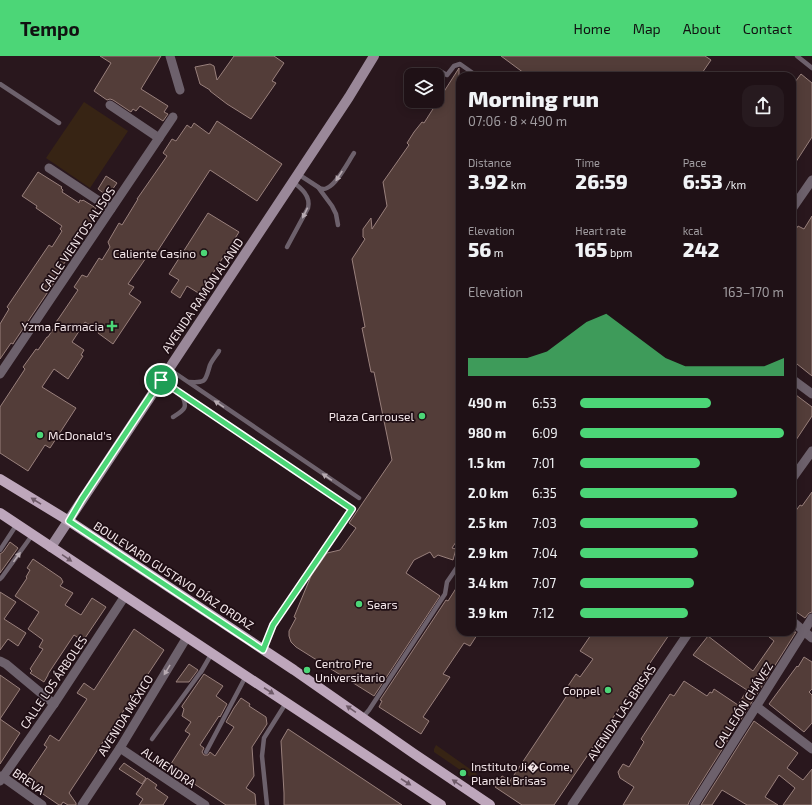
<!DOCTYPE html>
<html lang="en">
<head>
<meta charset="utf-8">
<style>
  :root { --surface:#1f1116; --page:#271a1f; --text:#f1f3f6; --muted:#a19da1; --line:#3c3135; --accent:#4cd677 }
  body { margin:0; font-family:"Exo 2",sans-serif; background:var(--page); color:var(--text); height:100vh; display:flex; flex-direction:column; font-size:15px; white-space:nowrap }
  * { box-sizing:border-box; margin:0 }
  p { font-size:13px; color:var(--muted) }
  .icon { flex:none; width:22px; height:22px; fill:none; stroke:currentColor; stroke-width:2; stroke-linecap:round; stroke-linejoin:round }
  .map { position:relative; flex:1; overflow:hidden }
  .drawer { position:absolute; left:456px; top:16px; width:340px; height:564px; display:flex; flex-direction:column; background:var(--surface); border-radius:12px; box-shadow:0 2px 10px #0003,0 0 0 1px var(--line) }
  .drawer>* { flex:none }
  .buttons { position:absolute; left:404px; top:12px; display:grid; gap:8px }
  .buttons a { display:grid; place-items:center; width:40px; height:40px; border-radius:8px; background:var(--surface); box-shadow:0 2px 10px #0003,0 0 0 1px var(--line); font-size:20px }
  .pin { position:absolute; display:grid; place-items:center; width:34px; height:34px; color:#fff; margin:-17px; border:2px solid #fff; border-radius:50%; box-shadow:0 1px 4px #0007 }
  .round { display:grid; place-items:center; flex:none; width:42px; height:42px; border-radius:12px; background:var(--page) }
  .head { display:flex; align-items:center; justify-content:space-between; height:68px; padding:0 12px }
  h1 { font-size:22px; font-weight:800; line-height:30px }
  .stats { display:grid; grid-template-columns:repeat(3,1fr); gap:6px; height:68px; padding:4px 12px }
  .stats div { display:grid; align-content:center }
  .stats b { font-size:20px; font-weight:800 }
  .stats small { font-size:11px; font-weight:400 }
  .stats p { font-size:11px }
  .chart { height:112px; padding:8px 12px }
  .chart p { display:flex; justify-content:space-between }
  .chart svg { width:100%; height:72px; margin-top:4px; fill:var(--accent); opacity:.7 }
  ul { padding:0 12px; list-style:none; font-size:13px }
  li { display:grid; grid-template-columns:64px 48px 1fr; align-items:center; height:30px }
  li i { height:10px; border-radius:5px; background:var(--accent) }
  header { display:flex; align-items:center; gap:24px; box-sizing:border-box; height:56px; padding:0 20px; background:var(--accent); color:#111 }
  header strong { font-size:19px }
  nav { display:flex; gap:22px; margin-inline-start:auto; font-size:14px }
  .map>svg:first-child { display:block }
  .green { fill:#372414 }
  .building { fill:#533d39; stroke:#99807c }
  .lines { fill:none; stroke-linecap:round; stroke-linejoin:round }
  .lane { stroke:#6d616c; stroke-width:4.5 }
  .street { stroke:#6d616c; stroke-width:9 }
  .secondary { stroke:#9a8899; stroke-width:10 }
  .primary { stroke:#bea7bc; stroke-width:10 }
  .oneway { fill:#b7aab1 }
  .oneway2 { fill:#6e5a68 }
  .route-casing { stroke:#fff; stroke-width:8 }
  .route { stroke:#4cd677; stroke-width:5 }
  .poi-dot { fill:#4cd677; stroke:#1f0e14; stroke-width:1.5 }
  .labels { text-anchor:middle; dominant-baseline:central; stroke-width:3.5; stroke-linejoin:round; paint-order:stroke }
  .street-label { font-size:12px; fill:#f3e6e9; stroke:#1f0e14 }
  .poi-label { font-size:12px; fill:#f3e6e9; stroke:#1f0e14; text-anchor:end }
</style>
</head>
<body>
<header>
<strong>Tempo</strong>
<nav><a>Home</a><a>Map</a><a>About</a><a>Contact</a></nav>
</header>
<div class="map">
<svg width="812" height="749" viewBox="0 0 812 749">
  <rect width="100%" height="100%" fill="#29171d"/>
  <g class="green">
    <path d="M 84,46 L 128,75 L 90,132 L 46,102 Z"/>
    <path d="M 436,689 L 477,718 L 474,722 L 472,722 L 434,696 L 434,693 Z"/>
  </g>
  <g class="building">
    <path d="M 100,0 L 161,0 L 141,33 L 168,50 L 164,56 L 168,58 L 163,65 L 140,50 L 136,55 L 133,53 L 131,56 L 113,44 L 110,43 L 107,44 L 94,35 L 111,7 Z"/>
    <path d="M 234,0 L 274,0 L 284,7 L 272,25 L 276,27 L 251,63 L 227,48 L 210,35 L 210,34 L 200,28 L 195,11 L 210,8 L 214,10 L 217,24 Z"/>
    <path d="M 501,0 L 705,0 L 711,4 L 700,20 L 528,20 Z"/>
    <path d="M 459,12 L 460,480 L 452,492 L 456,493 L 453,504 L 438,499 L 434,502 L 430,496 L 414,504 L 406,517 L 440,540 L 374,640 L 296,591 L 291,586 L 289,580 L 289,575 L 296,562 L 294,561 L 311,520 L 327,497 L 340,494 L 356,472 L 349,467 L 392,404 L 374,316 L 371,316 L 362,272 L 365,271 L 352,203 L 365,183 L 363,181 L 363,173 L 371,162 L 372,173 L 387,150 L 383,126 L 409,89 L 407,87 L 414,76 L 422,66 L 424,67 Z"/>
    <path d="M 801,18 L 812,27 L 812,81 L 792,112 L 792,30 Z"/>
    <path d="M 217,65 L 282,108 L 257,145 L 210,114 L 155,199 L 150,196 L 128,228 L 134,231 L 129,238 L 141,246 L 113,288 L 98,277 L 99,275 L 85,266 L 72,286 L 84,294 L 81,299 L 83,300 L 68,323 L 54,313 L 42,331 L 76,352 L 50,392 L 45,389 L 28,415 L 0,397 L 0,351 L 25,313 L 23,311 L 36,293 L 38,294 L 47,281 L 48,281 L 57,267 L 56,266 L 59,262 L 78,234 L 74,231 L 82,219 L 87,221 L 99,202 L 102,204 L 110,191 L 108,186 L 119,167 L 122,169 L 138,143 L 137,143 L 167,100 L 163,97 L 172,83 L 176,85 L 187,69 L 191,72 L 194,67 L 209,78 Z"/>
    <path d="M 38,116 L 62,131 L 61,132 L 63,134 L 62,136 L 79,147 L 80,144 L 82,145 L 83,144 L 96,152 L 91,159 L 94,161 L 86,173 L 84,171 L 79,178 L 74,186 L 76,187 L 72,193 L 74,194 L 60,213 L 62,215 L 14,286 L 13,288 L 11,287 L 0,303 L 0,268 L 9,253 L 7,251 L 49,189 L 52,191 L 62,175 L 60,173 L 62,170 L 36,152 L 37,150 L 22,140 Z"/>
    <path d="M 106,120 L 117,127 L 112,134 L 110,133 L 106,139 L 98,133 Z"/>
    <path d="M 208,157 L 239,176 L 200,238 L 187,230 L 180,242 L 171,236 L 179,224 L 169,218 Z"/>
    <path d="M 812,160 L 812,320 L 792,304 L 792,180 L 798,170 L 804,173 Z"/>
    <path d="M 792,336 L 812,351 L 812,360 L 792,390 Z"/>
    <path d="M 812,436 L 812,556 L 809,557 L 805,562 L 792,553 L 792,460 L 800,449 L 802,450 Z"/>
    <path d="M 10,486 L 18,492 L 0,517 L 0,498 L 3,496 Z"/>
    <path d="M 33,503 L 61,522 L 63,526 L 60,530 L 73,537 L 65,549 L 81,559 L 92,542 L 106,551 L 83,585 L 74,579 L 48,618 L 48,619 L 44,626 L 30,617 L 32,615 L 30,613 L 43,593 L 39,591 L 43,584 L 28,573 L 39,556 L 15,540 L 27,522 L 26,521 L 30,514 L 27,512 Z"/>
    <path d="M 460,526 L 460,576 L 479,576 L 470,590 L 464,587 L 443,618 L 450,621 L 423,661 L 429,665 L 421,678 L 379,651 L 382,645 L 380,644 L 446,544 L 448,545 Z"/>
    <path d="M 0,536 L 16,546 L 4,563 L 26,577 L 18,590 L 8,583 L 0,594 Z"/>
    <path d="M 134,573 L 164,594 L 69,737 L 76,747 L 76,749 L 68,749 L 63,746 L 61,749 L 59,749 L 24,725 L 47,691 L 44,689 L 50,679 L 59,685 L 87,643 L 77,637 L 84,627 L 94,634 Z"/>
    <path d="M 593,576 L 671,576 L 554,749 L 522,749 L 495,731 L 502,720 L 510,725 L 570,635 L 566,633 L 576,618 L 580,621 L 593,603 L 580,595 Z"/>
    <path d="M 763,576 L 796,576 L 689,746 L 688,749 L 623,749 L 634,731 L 620,722 L 618,716 L 623,708 L 629,711 L 644,686 L 641,683 L 670,638 L 674,640 L 684,625 L 707,640 L 710,636 L 712,637 L 714,633 L 738,649 L 747,634 L 693,599 L 708,580 L 753,615 L 774,585 Z"/>
    <path d="M 804,601 L 812,606 L 812,633 L 809,636 L 812,639 L 812,667 L 804,676 L 769,648 L 797,610 L 798,611 Z"/>
    <path d="M 189,608 L 198,614 L 189,626 L 176,626 Z"/>
    <path d="M 204,618 L 223,630 L 216,640 L 227,648 L 220,661 L 219,660 L 200,689 L 204,692 L 202,696 L 204,699 L 208,699 L 210,696 L 215,700 L 234,671 L 226,666 L 234,652 L 241,642 L 250,648 L 249,650 L 266,661 L 267,668 L 252,691 L 254,720 L 246,732 L 255,738 L 256,749 L 226,749 L 169,711 L 190,678 L 185,675 L 191,666 L 182,660 L 184,653 L 182,651 L 182,650 Z"/>
    <path d="M 0,619 L 20,633 L 0,663 L 20,677 L 0,708 Z"/>
    <path d="M 754,665 L 798,697 L 787,712 L 803,724 L 812,713 L 812,749 L 783,749 L 795,732 L 779,719 L 765,741 L 778,749 L 747,749 L 722,734 L 712,749 L 701,749 Z"/>
    <path d="M 288,673 L 402,749 L 284,749 L 284,737 L 281,685 Z"/>
    <path d="M 124,707 L 146,722 L 142,728 L 119,713 Z"/>
    <path d="M 147,722 L 157,729 L 155,732 L 168,741 L 163,749 L 139,749 L 143,743 L 136,738 Z"/>
  </g>
  <g class="lines">
    <g class="lane">
      <path d="M 797,0 L 812,12"/>
      <path d="M 438,14 L 447,19 L 454,10 L 460,8 L 477,20"/>
      <path d="M 0,28 L 59,67"/>
      <path d="M 298,118 L 318,131 L 332,150 L 336,158 L 338,169"/>
      <path d="M 318,131 C 321,133 324,134 327,132 C 337,128 348,106 354,97"/>
      <path d="M 287,191 L 308,152 C 311,140 301,132 293,126"/>
      <path d="M 169,313 L 359,442"/>
      <path d="M 162,324 L 352,453 L 273,569 L 263,594"/>
      <path d="M 189,326 C 207,327 205,325 210,309 C 212,304 216,300 219,295"/>
      <path d="M 173,361 C 184,354 189,352 181,338"/>
      <path d="M 0,494 L 17,468"/>
      <path d="M 0,523 L 2,521 L 33,478"/>
      <path d="M 201,616 L 212,597"/>
      <path d="M 363,661 L 369,654 L 445,538 L 447,526 L 460,507"/>
      <path d="M 152,683 L 200,617"/>
      <path d="M 206,696 L 246,620"/>
      <path d="M 267,749 L 262,700 L 264,682 L 286,647"/>
    </g>
    <g class="street">
      <path d="M 170,0 L 180,34"/>
      <path d="M 110,49 L 159,82"/>
      <path d="M 49,112 L 111,153"/>
      <path d="M 792,153 L 812,124"/>
      <path d="M 0,318 L 173,61"/>
      <path d="M 792,323 L 812,338"/>
      <path d="M 792,423 L 812,395"/>
      <path d="M 792,565 L 812,582"/>
      <path d="M 0,605 L 6,608 L 54,648"/>
      <path d="M 756,650 L 812,693"/>
      <path d="M 120,692 L 205,749"/>
      <path d="M 0,720 L 3,721 L 42,749"/>
      <path d="M 0,725 L 54,648 L 125,540"/>
      <path d="M 82,749 L 120,692 L 187,581"/>
      <path d="M 572,749 L 689,576"/>
      <path d="M 694,749 L 812,562"/>
    </g>
    <path class="secondary" d="M 51,491 L 349,41 L 374,0"/>
    <g class="primary">
      <path d="M 0,423 L 69,465 L 294,614 L 413,697 L 490,749"/>
      <path d="M 0,457 L 125,540 L 441,749"/>
    </g>
  </g>
  <defs><path id="oneway-solid" d="M-6-.8H1V-3.2L6.5 0L1 3.2V.8H-6Z"/></defs>
  <g class="oneway">
    <use href="#oneway-solid" transform="translate(339 120) rotate(123)"/>
    <use href="#oneway-solid" transform="translate(305 157) rotate(116)"/>
    <use href="#oneway-solid" transform="translate(219 348) rotate(-146)"/>
    <use href="#oneway-solid" transform="translate(327 421) rotate(-146)"/>
    <use href="#oneway-solid" transform="translate(17 501) rotate(-54)"/>
    <use href="#oneway-solid" transform="translate(167 614) rotate(121)"/>
  </g>
  <g class="oneway2">
    <use href="#oneway-solid" transform="translate(36 445) rotate(-148)"/>
    <use href="#oneway-solid" transform="translate(67 502) rotate(34)"/>
    <use href="#oneway-solid" transform="translate(269 635) rotate(33)"/>
    <use href="#oneway-solid" transform="translate(351 653) rotate(-145)"/>
    <use href="#oneway-solid" transform="translate(406 726) rotate(33)"/>
    <use href="#oneway-solid" transform="translate(457 727) rotate(-146)"/>
  </g>
  <g class="lines">
    <defs>
      <path id="route" d="M 161,324 L 352,453 L 273,569 L 263,594 L 69,465 L 82,443 Z"/>
    </defs>
    <use href="#route" class="route-casing"/>
    <use href="#route" class="route"/>
  </g>
  <g class="poi-dot">
    <circle cx="204" cy="197" r="4"/>
    <path d="M110 264h4v4h4v4h-4v4h-4v-4h-4v-4h4z"/>
    <circle cx="422" cy="360" r="4"/>
    <circle cx="40" cy="379" r="4"/>
    <circle cx="359" cy="548" r="4"/>
    <circle cx="307" cy="614" r="4"/>
    <circle cx="608" cy="634" r="4"/>
    <circle cx="463" cy="717" r="4"/>
  </g>
  <g class="labels">
    <g class="street-label">
      <text transform="translate(77 183) rotate(-56)">CALLE VIENTOS ALISOS</text>
      <text transform="translate(202 239) rotate(-56)">AVENIDA RAMÓN ALANID</text>
      <text transform="translate(174 519) rotate(33)">BOULEVARD GUSTAVO DÍAZ ORDAZ</text>
      <text transform="translate(53 626) rotate(-56)">CALLE LOS ÁRBOLES</text>
      <text transform="translate(743 649) rotate(-58)">CALLEJÓN CHÁVEZ</text>
      <text transform="translate(621 656) rotate(-56)">AVENIDA LAS BRISAS</text>
      <text transform="translate(125 659) rotate(-58)">AVENIDA MÉXICO</text>
      <text transform="translate(169 711) rotate(34)">ALMENDRA</text>
      <text transform="translate(29 725) rotate(35)">BREVA</text>
    </g>
    <g class="poi-label">
      <text x="196" y="197">Caliente Casino</text>
      <text x="104" y="270">Yzma Farmacia</text>
      <text x="414" y="360">Plaza Carrousel</text>
      <text x="48" y="379" text-anchor="start">McDonald's</text>
      <text x="367" y="548" text-anchor="start">Sears</text>
      <text x="315" y="607" text-anchor="start">Centro Pre<tspan x="315" dy="14">Universitario</tspan></text>
      <text x="600" y="634">Coppel</text>
      <text x="471" y="710" text-anchor="start">Instituto Ji�Come,<tspan x="471" dy="14">Plantel Brisas</tspan></text>
    </g>
  </g>
</svg>
<div class="buttons">
<a><svg class="icon" aria-label="layers" viewBox="0 0 24 24"><path d="M12 4l9 5-9 5-9-5zM3 14l9 5 9-5"/></svg></a>
</div>
<div class="pin" style="left:161px;top:324px;background:#1e9e55"><svg class="icon" aria-label="arrive" viewBox="0 0 24 24"><path d="M6 21V4h12l-3 4 3 4H6"/></svg></div>
<section class="drawer">
<div class="head"><div><h1>Morning run</h1><p>07:06 · 8 × 490 m</p></div><a class="round"><svg class="icon" aria-label="share" viewBox="0 0 24 24"><path d="M12 15V3M7 8l5-5 5 5M5 13v7h14v-7"/></svg></a></div>
<div class="stats">
<div><p>Distance</p><b>3.92<small> km</small></b></div>
<div><p>Time</p><b>26:59</b></div>
<div><p>Pace</p><b>6:53<small> /km</small></b></div>
</div>
<div class="stats">
<div><p>Elevation</p><b>56<small> m</small></b></div>
<div><p>Heart rate</p><b>165<small> bpm</small></b></div>
<div><p>kcal</p><b>242</b></div>
</div>
<div class="chart"><p><span>Elevation</span>163–170 m</p>
<svg viewBox="0 0 160 44" preserveAspectRatio="none"><path d="M0 44V33L10 33L20 33L30 33L40 29L50 20L60 11L70 6L80 15L90 24L100 33L110 38L120 38L130 38L140 38L150 38L160 33V44z"/></svg>
</div>
<ul>
<li><b>490 m</b>6:53<i style="width:64%"></i></li>
<li><b>980 m</b>6:09<i style="width:100%"></i></li>
<li><b>1.5 km</b>7:01<i style="width:59%"></i></li>
<li><b>2.0 km</b>6:35<i style="width:77%"></i></li>
<li><b>2.5 km</b>7:03<i style="width:58%"></i></li>
<li><b>2.9 km</b>7:04<i style="width:58%"></i></li>
<li><b>3.4 km</b>7:07<i style="width:56%"></i></li>
<li><b>3.9 km</b>7:12<i style="width:53%"></i></li>
</ul>
</section>
</div>
</body>
</html>
